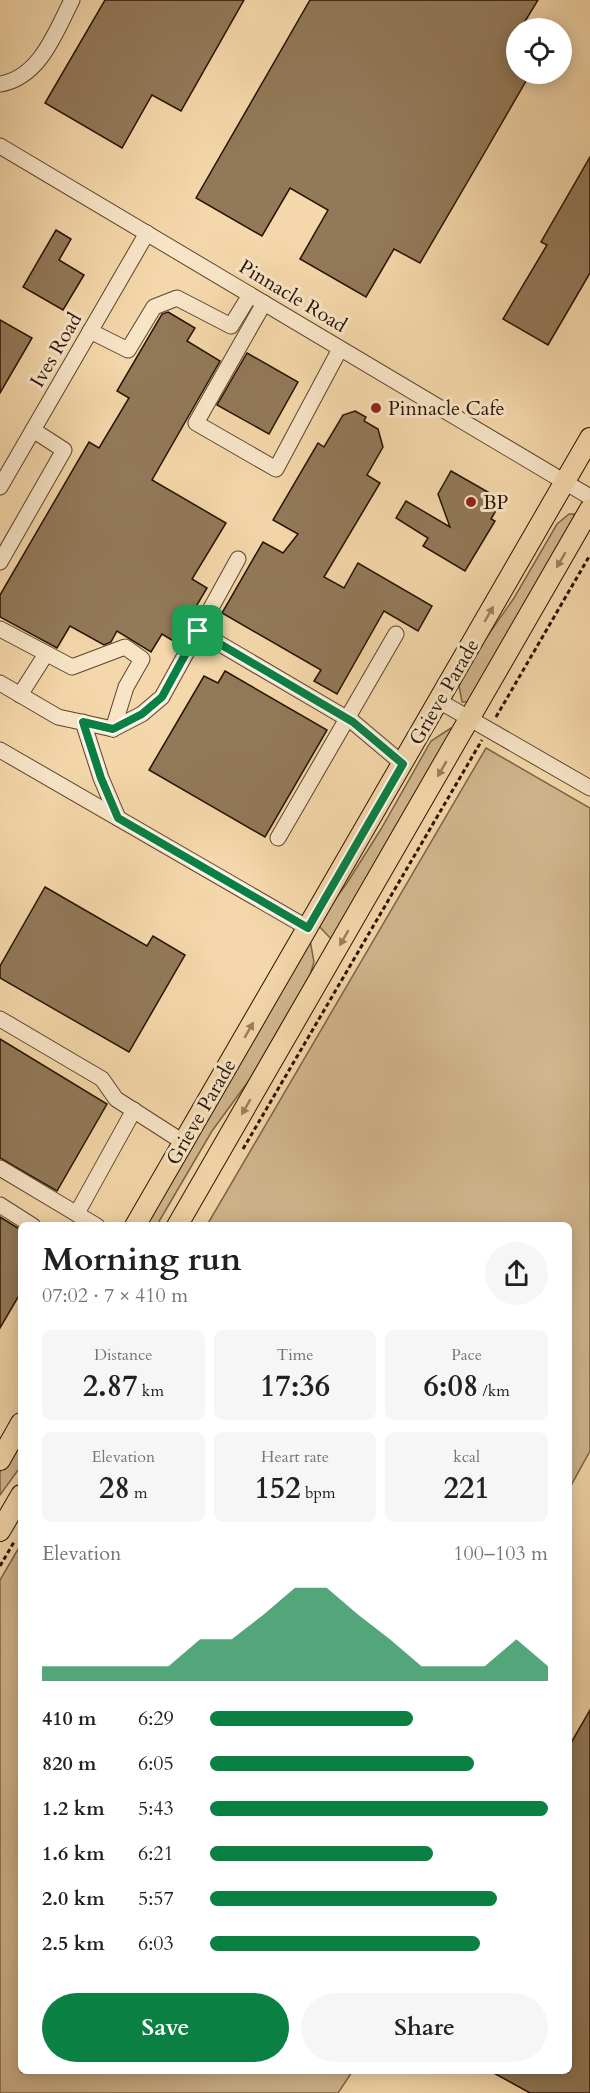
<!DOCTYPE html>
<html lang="en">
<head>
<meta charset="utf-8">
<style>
  :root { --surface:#fff; --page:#f6f6f6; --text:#202124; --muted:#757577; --accent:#0b8043 }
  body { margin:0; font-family:Cardo,serif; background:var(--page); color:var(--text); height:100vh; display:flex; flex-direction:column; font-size:22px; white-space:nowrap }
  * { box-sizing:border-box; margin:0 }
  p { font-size:20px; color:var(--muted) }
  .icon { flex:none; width:33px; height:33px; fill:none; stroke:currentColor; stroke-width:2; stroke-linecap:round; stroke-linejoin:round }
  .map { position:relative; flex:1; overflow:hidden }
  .drawer { position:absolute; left:18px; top:1222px; width:554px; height:852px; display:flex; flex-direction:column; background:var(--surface); border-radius:9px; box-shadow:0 3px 15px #0003 }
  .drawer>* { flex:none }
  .buttons { position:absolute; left:506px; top:18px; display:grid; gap:12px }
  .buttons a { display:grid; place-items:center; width:66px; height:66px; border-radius:50%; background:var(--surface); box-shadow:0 3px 15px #0003; font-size:30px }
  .pin { position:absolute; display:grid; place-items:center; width:51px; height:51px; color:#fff; margin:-26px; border-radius:12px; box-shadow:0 3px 9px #0006 }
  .round { display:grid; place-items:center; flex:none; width:63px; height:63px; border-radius:32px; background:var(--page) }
  .summary { display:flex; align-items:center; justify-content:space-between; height:102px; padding:0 24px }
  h1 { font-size:33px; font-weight:700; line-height:45px }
  .stats { display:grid; grid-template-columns:repeat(3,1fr); gap:9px; height:102px; padding:6px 24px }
  .stats div { display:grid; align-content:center; border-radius:9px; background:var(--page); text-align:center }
  .stats b { font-size:30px; font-weight:700 }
  .stats small { font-size:16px; font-weight:400 }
  .stats p { font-size:16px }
  .chart { height:168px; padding:12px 24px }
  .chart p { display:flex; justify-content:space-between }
  .chart svg { width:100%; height:108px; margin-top:6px; fill:var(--accent); opacity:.7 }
  .cta { display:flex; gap:12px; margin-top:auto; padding:12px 24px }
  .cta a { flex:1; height:69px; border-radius:36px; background:var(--accent); color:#fff; font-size:24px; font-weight:700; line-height:69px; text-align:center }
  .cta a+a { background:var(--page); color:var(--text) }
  ul { padding:0 24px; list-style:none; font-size:20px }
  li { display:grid; grid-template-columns:96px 72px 1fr; align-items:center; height:45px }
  li i { height:15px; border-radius:8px; background:var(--accent) }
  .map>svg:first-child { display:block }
  .green { fill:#d1b68d; stroke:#7c6447; stroke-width:1.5 }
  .building { fill:#927959; stroke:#281301; stroke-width:1.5 }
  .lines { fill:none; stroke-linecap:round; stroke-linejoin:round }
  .minor-casing { stroke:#5b442b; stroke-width:17 }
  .major-casing { stroke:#281301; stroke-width:22 }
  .path { stroke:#281301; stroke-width:3; stroke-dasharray:4.5 3; stroke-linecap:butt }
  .minor { stroke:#f8e5c8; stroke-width:15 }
  .major { stroke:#f4d7aa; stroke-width:20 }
  .oneway { fill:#987f5e }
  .route-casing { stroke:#fff; stroke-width:12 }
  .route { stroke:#0b8043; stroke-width:8 }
  .poi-dot { fill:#8f2418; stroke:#f8e5c8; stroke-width:2 }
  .labels { text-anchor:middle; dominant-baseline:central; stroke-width:6; stroke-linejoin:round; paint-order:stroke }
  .street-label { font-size:20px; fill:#281301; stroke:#f8e5c8 }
  .poi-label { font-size:20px; fill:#281301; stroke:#f8e5c8; text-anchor:start }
</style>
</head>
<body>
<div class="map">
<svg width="590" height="2093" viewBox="0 0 590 2093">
  <rect width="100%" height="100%" fill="#f4d7aa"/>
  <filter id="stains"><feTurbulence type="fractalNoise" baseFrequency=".00333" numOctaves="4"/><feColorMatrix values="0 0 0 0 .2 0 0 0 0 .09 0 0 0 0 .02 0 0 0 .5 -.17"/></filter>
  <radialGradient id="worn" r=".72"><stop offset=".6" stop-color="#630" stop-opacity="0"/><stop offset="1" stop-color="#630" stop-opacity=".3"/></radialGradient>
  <g class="green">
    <path d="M 569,514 L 574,514 L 574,517 L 469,702 L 462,702 L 459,686 L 470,661 L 514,598 L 557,524 Z"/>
    <path d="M 451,728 L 452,731 L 332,940 L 317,924 L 347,883 L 381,829 L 431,741 Z"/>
    <path d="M 486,748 L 590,808 L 590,1451 L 569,1489 L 568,1226 L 207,1225 Z"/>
    <path d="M 310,940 L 314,962 L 310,975 L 250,1079 L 212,1131 L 157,1225 L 143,1226 Z"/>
    <path d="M 21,1436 L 21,1466 L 0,1495 L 0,1472 Z"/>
    <path d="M 21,1544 L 21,2072 L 352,2072 L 338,2093 L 0,2093 L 0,1580 Z"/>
  </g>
  <g class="building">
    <path d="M 105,0 L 244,0 L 181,111 L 152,95 L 122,148 L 45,103 Z"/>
    <path d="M 310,0 L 538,0 L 521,28 L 516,28 L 516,74 L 530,74 L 485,152 L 420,263 L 394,249 L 366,297 L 300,259 L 328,210 L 290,188 L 262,236 L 196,198 Z"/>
    <path d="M 590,157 L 590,273 L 548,345 L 503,319 L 547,245 L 541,242 Z"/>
    <path d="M 56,230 L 71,239 L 59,260 L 84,275 L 63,310 L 23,287 Z"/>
    <path d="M 168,312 L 195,328 L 187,341 L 220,361 L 152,480 L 226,523 L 192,579 L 207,588 L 175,642 L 162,634 L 151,652 L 117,631 L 111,642 L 104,645 L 70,626 L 57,648 L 0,617 L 0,595 L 89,442 L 99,448 L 129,398 L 117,391 L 162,314 Z"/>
    <path d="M 0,320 L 32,338 L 0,393 Z"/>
    <path d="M 247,353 L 298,382 L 269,434 L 217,405 Z"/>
    <path d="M 355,411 L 366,417 L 364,421 L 378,429 L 383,447 L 367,475 L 380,483 L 324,577 L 344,588 L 358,563 L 432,606 L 418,631 L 384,611 L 337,694 L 314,681 L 321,670 L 222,613 L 263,542 L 283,553 L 298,534 L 273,520 L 318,443 L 324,447 L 343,415 Z"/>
    <path d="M 451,471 L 502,500 L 491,519 L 495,521 L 465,571 L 423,546 L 428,538 L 396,518 L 406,501 L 450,527 L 438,494 Z"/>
    <path d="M 225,671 L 327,730 L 265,837 L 149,770 L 204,676 L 218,683 Z"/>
    <path d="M 45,887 L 147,946 L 153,936 L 185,955 L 129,1052 L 0,978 L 0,966 Z"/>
    <path d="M 0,1039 L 107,1104 L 57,1191 L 0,1158 Z"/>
    <path d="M 0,1217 L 21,1230 L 21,1292 L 0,1328 Z"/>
    <path d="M 590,1710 L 590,2093 L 530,2093 L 492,2072 L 568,2072 L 568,1748 Z"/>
  </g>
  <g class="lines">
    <defs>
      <g id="minor">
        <path d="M 0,84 C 40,78 56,31 72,0"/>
        <path d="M 0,146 L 590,497"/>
        <path d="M 264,303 L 196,423 L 276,469 L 340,349"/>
        <path d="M 90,331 L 128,350 L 154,307 L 177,298 L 231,326 L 250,295"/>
        <path d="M 0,487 L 147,233"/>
        <path d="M 0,562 L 64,450 L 33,430"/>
        <path d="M 0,629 L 72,667 L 125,647 L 142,659 L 126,687 L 113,729"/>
        <path d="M 198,631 L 353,722 L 403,764"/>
        <path d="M 0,683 L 58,717 L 113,729"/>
        <path d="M 20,695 L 46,654"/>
        <path d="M 439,701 L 590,788"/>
        <path d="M 83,722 L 101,778 L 118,818"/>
        <path d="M 113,729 L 142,714 L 162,697 L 238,559"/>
        <path d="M 0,750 L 308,928"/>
        <path d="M 278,838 L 396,634"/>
        <path d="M 0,1019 L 102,1079 L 116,1099 L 183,1142"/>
        <path d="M 0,1168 L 97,1226"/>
        <path d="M 0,1205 L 33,1226"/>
        <path d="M 77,1213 L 134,1110"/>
      </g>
      <g id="major">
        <path d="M 135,1226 L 590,438"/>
        <path d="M 177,1226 L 590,509"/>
        <path d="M 0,1460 L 21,1423"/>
        <path d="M 0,1531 L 21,1495"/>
      </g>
    </defs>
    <use href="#minor" class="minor-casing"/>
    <use href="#major" class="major-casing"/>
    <g class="path">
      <path d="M 496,717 L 590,555"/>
      <path d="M 243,1149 L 482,740"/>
      <path d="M 0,1566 L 14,1542"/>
    </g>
    <use href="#minor" class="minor"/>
    <use href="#major" class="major"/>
  </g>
  <defs><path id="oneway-solid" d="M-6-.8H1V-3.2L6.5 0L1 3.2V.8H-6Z" transform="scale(1.5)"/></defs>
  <g class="oneway">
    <use href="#oneway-solid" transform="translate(561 560) rotate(120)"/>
    <use href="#oneway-solid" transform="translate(489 614) rotate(-60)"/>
    <use href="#oneway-solid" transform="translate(442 769) rotate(120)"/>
    <use href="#oneway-solid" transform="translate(344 938) rotate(120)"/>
    <use href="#oneway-solid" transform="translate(249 1030) rotate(-60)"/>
    <use href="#oneway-solid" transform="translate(246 1107) rotate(120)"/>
  </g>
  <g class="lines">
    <defs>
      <path id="route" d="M 198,631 L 353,722 L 403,764 L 308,928 L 118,818 L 101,778 L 83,722 L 113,729 L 142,714 L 162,697 Z"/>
    </defs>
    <use href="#route" class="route-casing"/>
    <use href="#route" class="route"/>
  </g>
  <g class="poi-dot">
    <circle cx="376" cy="408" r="6"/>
    <circle cx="471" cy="502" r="6"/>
  </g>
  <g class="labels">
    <g class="street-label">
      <text transform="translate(293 296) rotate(31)">Pinnacle Road</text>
      <text transform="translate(56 350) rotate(-60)">Ives Road</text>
      <text transform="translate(444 692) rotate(-60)">Grieve Parade</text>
      <text transform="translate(201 1112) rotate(-60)">Grieve Parade</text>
    </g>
    <g class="poi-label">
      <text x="388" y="408">Pinnacle Cafe</text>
      <text x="483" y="502">BP</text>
    </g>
  </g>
  <rect width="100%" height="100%" filter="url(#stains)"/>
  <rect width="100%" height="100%" fill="url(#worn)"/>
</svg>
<div class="buttons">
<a><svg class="icon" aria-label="locate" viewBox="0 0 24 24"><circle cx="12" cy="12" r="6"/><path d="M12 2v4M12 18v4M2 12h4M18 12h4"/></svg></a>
</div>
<div class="pin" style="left:198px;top:631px;background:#1e9e55"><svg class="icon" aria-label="arrive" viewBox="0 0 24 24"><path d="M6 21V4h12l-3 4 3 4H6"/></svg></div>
<section class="drawer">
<div class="summary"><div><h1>Morning run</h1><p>07:02 · 7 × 410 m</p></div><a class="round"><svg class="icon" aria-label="share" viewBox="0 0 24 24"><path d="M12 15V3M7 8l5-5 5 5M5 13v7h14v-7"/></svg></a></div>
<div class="stats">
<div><p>Distance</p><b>2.87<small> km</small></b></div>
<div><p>Time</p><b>17:36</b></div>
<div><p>Pace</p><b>6:08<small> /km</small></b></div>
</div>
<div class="stats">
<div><p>Elevation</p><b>28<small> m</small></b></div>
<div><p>Heart rate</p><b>152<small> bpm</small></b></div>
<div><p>kcal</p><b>221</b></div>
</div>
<div class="chart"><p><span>Elevation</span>100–103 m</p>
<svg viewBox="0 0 160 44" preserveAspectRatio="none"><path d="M0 44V38L10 38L20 38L30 38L40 38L50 27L60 27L70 17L80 6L90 6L100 17L110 27L120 38L130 38L140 38L150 27L160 38V44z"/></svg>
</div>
<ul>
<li><b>410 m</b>6:29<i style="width:60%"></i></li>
<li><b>820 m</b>6:05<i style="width:78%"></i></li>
<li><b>1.2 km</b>5:43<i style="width:100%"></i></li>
<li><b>1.6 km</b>6:21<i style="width:66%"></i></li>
<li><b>2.0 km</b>5:57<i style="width:85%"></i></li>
<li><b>2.5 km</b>6:03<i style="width:80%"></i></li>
</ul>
<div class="cta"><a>Save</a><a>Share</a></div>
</section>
</div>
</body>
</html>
